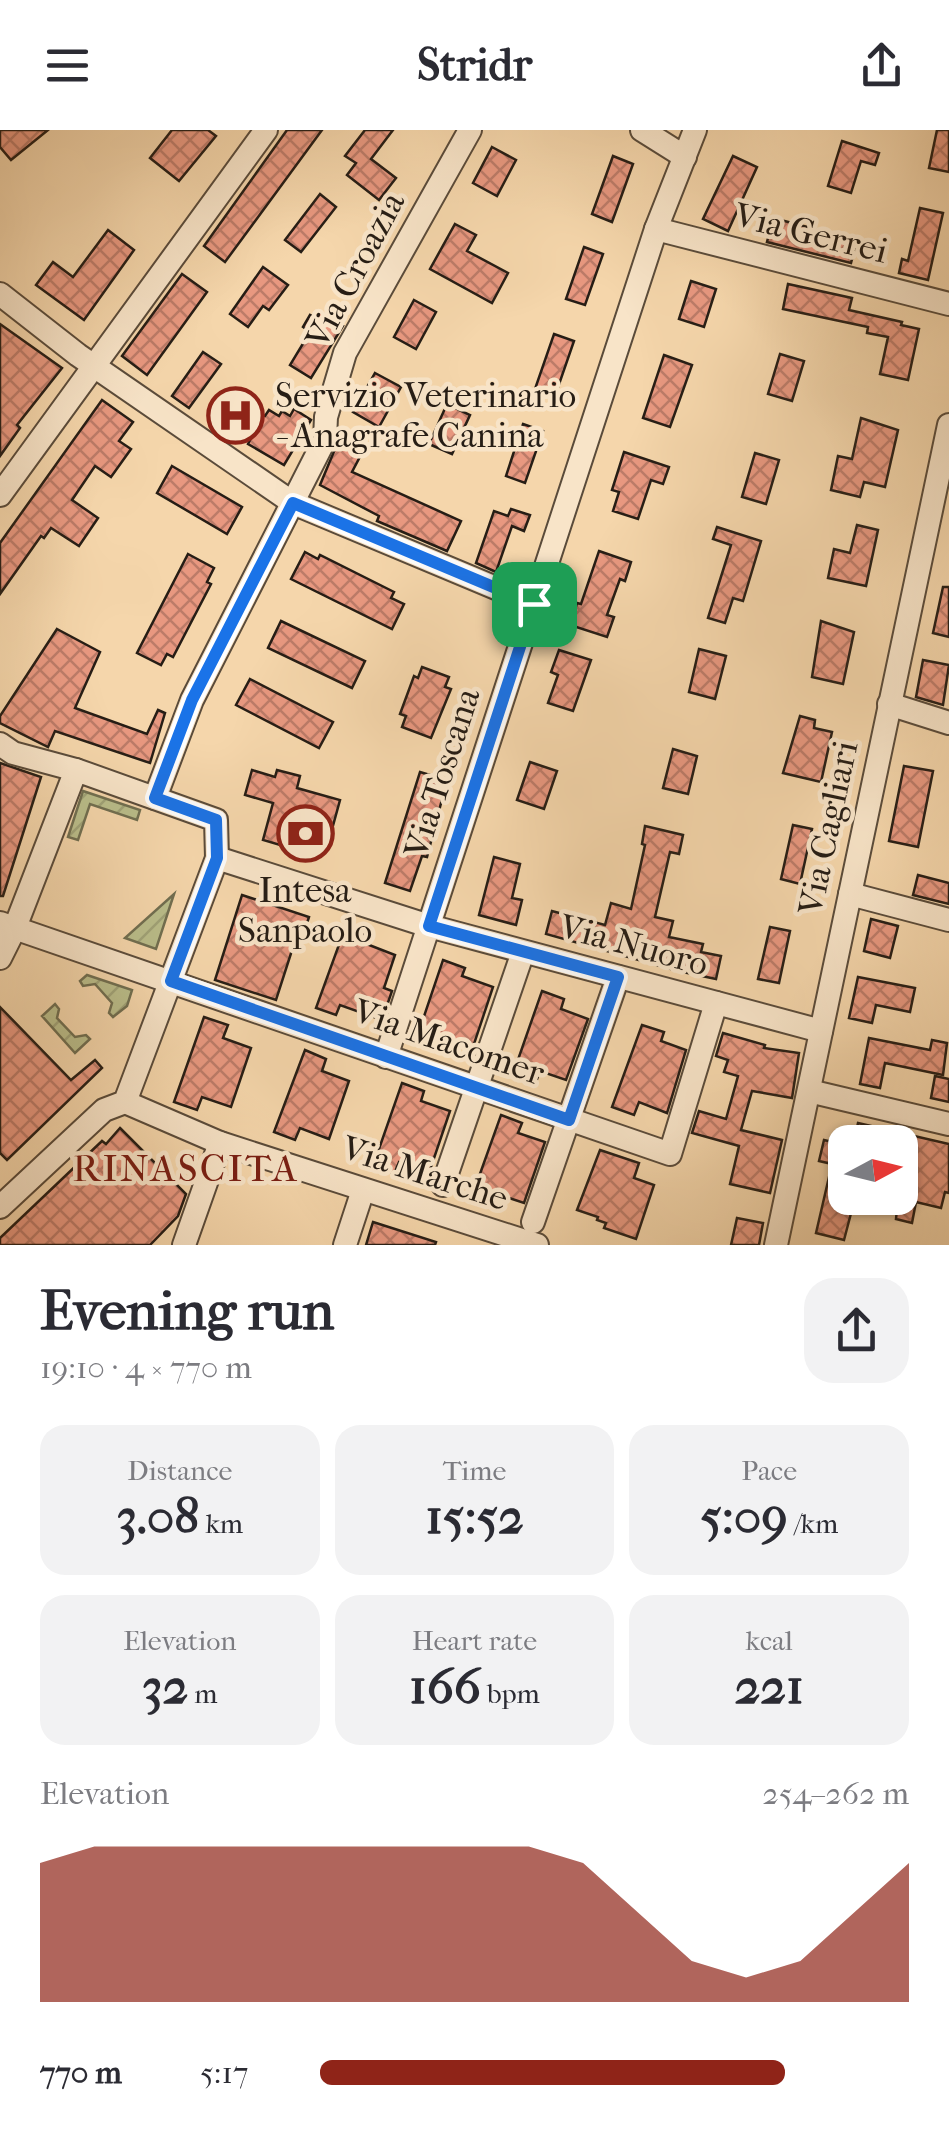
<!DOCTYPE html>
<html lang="en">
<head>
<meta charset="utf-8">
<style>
  :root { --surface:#fff; --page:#f2f2f3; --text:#2b2b33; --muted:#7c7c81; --accent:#8f2418 }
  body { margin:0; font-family:"IM FELL French Canon",serif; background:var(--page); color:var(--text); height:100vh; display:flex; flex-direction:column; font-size:38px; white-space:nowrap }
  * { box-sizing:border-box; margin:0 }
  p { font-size:32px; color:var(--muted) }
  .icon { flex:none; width:55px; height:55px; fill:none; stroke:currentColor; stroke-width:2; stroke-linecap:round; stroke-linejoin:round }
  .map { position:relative; height:1115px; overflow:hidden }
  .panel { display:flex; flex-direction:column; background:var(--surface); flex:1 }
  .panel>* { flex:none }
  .needle { width:65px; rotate:83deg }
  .tools { position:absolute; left:828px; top:995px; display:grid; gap:20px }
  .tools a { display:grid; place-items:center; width:90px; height:90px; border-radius:20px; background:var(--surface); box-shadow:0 2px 8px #0004; font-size:50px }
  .pin { position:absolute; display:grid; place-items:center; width:85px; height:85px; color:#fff; margin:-42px; border-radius:20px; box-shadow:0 5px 15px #0006 }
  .round { display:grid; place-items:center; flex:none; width:105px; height:105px; border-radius:30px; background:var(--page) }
  .head { display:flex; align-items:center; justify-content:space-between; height:170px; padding:0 40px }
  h1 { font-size:55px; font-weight:700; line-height:75px }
  .metrics { display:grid; grid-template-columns:repeat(3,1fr); gap:15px; height:170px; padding:10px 40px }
  .metrics div { display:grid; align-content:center; border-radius:25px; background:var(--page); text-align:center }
  .metrics b { font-size:50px; font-weight:700 }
  .metrics small { font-size:28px; font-weight:400 }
  .metrics p { font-size:28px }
  .chart { height:280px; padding:20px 40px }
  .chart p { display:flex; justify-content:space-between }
  .chart svg { width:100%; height:180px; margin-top:10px; fill:var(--accent); opacity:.7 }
  ul { padding:0 40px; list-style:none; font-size:32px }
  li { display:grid; grid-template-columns:160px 120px 1fr; align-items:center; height:75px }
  li i { height:25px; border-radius:12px; background:var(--accent) }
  header { display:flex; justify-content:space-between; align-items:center; height:130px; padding:0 40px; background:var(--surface); font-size:45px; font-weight:700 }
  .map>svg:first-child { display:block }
  .garden { fill:url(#garden-furrows); stroke:#706e50; stroke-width:2.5 }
  .building { fill:url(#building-cross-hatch); stroke:#261d15; stroke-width:2.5 }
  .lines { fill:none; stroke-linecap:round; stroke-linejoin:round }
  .minor-casing { stroke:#5a4b3a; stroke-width:26 }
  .minor { stroke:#f8e4c8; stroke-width:22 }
  .route-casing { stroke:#fff; stroke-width:20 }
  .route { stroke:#1a73e8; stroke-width:12 }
  .labels { text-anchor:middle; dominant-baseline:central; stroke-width:9; stroke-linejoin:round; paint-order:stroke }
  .street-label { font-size:35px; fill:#261d15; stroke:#f8e4c8 }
  .poi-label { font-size:35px; fill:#261d15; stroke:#f8e4c8; text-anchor:start }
  .neighbourhood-label { font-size:38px; letter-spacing:2.5px; fill:#7a1f14; stroke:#f8e4c8 }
</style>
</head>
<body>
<header><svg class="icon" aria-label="menu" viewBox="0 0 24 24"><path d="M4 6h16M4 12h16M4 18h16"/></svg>Stridr<svg class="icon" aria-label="share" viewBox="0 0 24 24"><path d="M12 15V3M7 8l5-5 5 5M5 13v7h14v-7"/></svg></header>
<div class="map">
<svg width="949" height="1115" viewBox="0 0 949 1115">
  <defs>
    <pattern id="garden-furrows" width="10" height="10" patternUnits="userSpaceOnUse" patternTransform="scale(2.5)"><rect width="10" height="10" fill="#babe8b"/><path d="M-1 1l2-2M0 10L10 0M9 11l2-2" fill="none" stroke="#a0a377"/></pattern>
    <pattern id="building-cross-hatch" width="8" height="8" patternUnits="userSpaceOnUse" patternTransform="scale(2.5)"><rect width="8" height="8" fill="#e89880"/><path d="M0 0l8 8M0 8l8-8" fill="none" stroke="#bc7b68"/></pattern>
  </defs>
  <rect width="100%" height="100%" fill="#f5d6ab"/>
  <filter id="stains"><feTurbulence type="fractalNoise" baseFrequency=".002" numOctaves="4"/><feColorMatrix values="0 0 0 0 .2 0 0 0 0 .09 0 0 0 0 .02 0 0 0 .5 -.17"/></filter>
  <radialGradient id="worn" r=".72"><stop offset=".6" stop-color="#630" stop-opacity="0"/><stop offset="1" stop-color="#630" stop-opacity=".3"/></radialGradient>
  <g class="garden">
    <path d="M 83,661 L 140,680 L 137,690 L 90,674 L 78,710 L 68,707 Z"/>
    <path d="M 174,764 L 156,819 L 125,808 Z"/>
    <path d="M 87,845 L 132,860 L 127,876 L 113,887 L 109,883 L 112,873 L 95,854 L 83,856 L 80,851 Z"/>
    <path d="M 55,874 L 59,879 L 57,888 L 75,907 L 86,905 L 90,909 L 75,923 L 42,886 Z"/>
  </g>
  <g class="building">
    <path d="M 0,0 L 48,0 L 11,30 L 0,17 Z"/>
    <path d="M 172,0 L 208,0 L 216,6 L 179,51 L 150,28 Z"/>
    <path d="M 287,0 L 322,0 L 225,132 L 204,116 Z"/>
    <path d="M 365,0 L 393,0 L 371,29 L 396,48 L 379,70 L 347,45 L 356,33 L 345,26 Z"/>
    <path d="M 937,0 L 949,0 L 949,42 L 929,38 Z"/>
    <path d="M 842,11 L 879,23 L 875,35 L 861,31 L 851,63 L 828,56 Z"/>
    <path d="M 492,17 L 516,30 L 497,66 L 473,53 Z"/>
    <path d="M 613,26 L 633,34 L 612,92 L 592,84 Z"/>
    <path d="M 733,26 L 757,37 L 728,101 L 703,89 Z"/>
    <path d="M 320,64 L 336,77 L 301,122 L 285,110 Z"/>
    <path d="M 920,78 L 943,83 L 928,150 L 899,143 L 902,129 L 908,131 Z"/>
    <path d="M 773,88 L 857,110 L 851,133 L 767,112 Z"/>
    <path d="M 455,94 L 476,105 L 467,121 L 508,143 L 492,173 L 430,139 Z"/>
    <path d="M 108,100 L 134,120 L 84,190 L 36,155 L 53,132 L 73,147 Z"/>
    <path d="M 584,117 L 603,124 L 585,175 L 566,169 Z"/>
    <path d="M 263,137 L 288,155 L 269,180 L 263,176 L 248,197 L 230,184 Z"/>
    <path d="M 182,144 L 207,162 L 147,245 L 122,226 Z"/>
    <path d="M 691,151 L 716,159 L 704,197 L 679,189 Z"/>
    <path d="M 788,154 L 852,168 L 849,180 L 902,192 L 901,195 L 919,199 L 908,250 L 880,244 L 888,207 L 867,203 L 868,197 L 783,179 Z"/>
    <path d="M 414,170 L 436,182 L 416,219 L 394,207 Z"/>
    <path d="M 320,182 L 343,196 L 311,248 L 290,235 L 310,202 L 303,197 L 310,185 L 316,188 Z"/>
    <path d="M 0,194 L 62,238 L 17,295 L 20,298 L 0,326 Z"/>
    <path d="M 554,204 L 574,211 L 555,266 L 535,259 Z"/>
    <path d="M 203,222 L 221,234 L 189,278 L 172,266 Z"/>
    <path d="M 780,224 L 804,231 L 792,271 L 768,264 Z"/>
    <path d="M 664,225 L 692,235 L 670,297 L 643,288 Z"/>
    <path d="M 375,243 L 401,257 L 379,297 L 353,282 Z"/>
    <path d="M 225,266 L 265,286 L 269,280 L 279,286 L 282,281 L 290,286 L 294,279 L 311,290 L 284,335 L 248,314 L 250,310 L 218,294 L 221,286 L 216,284 Z"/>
    <path d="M 102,270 L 133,292 L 119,311 L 131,319 L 111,347 L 95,336 L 72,370 L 98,388 L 79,416 L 51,398 L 44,408 L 41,406 L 0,464 L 0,413 Z"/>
    <path d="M 447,274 L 470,285 L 452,324 L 429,314 Z"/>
    <path d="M 861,288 L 898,300 L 885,357 L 864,352 L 860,367 L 831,360 L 838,326 L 852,329 Z"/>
    <path d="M 523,294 L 543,301 L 525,353 L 506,346 Z"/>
    <path d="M 340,307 L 364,319 L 352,342 L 461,391 L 447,421 L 377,391 L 379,386 L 320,355 Z"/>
    <path d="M 624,322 L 669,337 L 663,354 L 651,350 L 638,389 L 613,381 L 619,362 L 612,360 Z"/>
    <path d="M 755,323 L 779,330 L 766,374 L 742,367 Z"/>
    <path d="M 172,336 L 242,377 L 227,404 L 157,363 Z"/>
    <path d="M 511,379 L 530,385 L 524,401 L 512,396 L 496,442 L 476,433 L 494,381 L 508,386 Z"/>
    <path d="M 857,395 L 878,400 L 866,456 L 828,448 L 834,419 L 850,423 Z"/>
    <path d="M 717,397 L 761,411 L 743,471 L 733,468 L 725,493 L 708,488 L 731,415 L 713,409 Z"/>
    <path d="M 599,421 L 631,432 L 625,451 L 620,449 L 607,485 L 614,487 L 607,507 L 570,495 L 577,473 L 581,474 Z"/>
    <path d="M 305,422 L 318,429 L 320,425 L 394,462 L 391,468 L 404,474 L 392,499 L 291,449 Z"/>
    <path d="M 188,424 L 214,438 L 207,452 L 211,454 L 173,527 L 167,524 L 161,535 L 137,523 Z"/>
    <path d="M 943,457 L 949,457 L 949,507 L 933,503 Z"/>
    <path d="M 281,491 L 365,531 L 352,558 L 268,518 Z"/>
    <path d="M 821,491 L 854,502 L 843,554 L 812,547 Z"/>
    <path d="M 57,499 L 100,522 L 75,578 L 147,604 L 158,580 L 165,583 L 150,633 L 55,601 L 48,617 L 0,593 L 0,586 Z"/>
    <path d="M 699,519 L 726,526 L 715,569 L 689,562 Z"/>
    <path d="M 559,520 L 591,530 L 573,581 L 548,573 L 558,545 L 551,542 Z"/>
    <path d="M 923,530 L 949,535 L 943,575 L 916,567 Z"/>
    <path d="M 422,537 L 449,547 L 445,557 L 451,559 L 431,608 L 402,597 L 406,586 L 400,584 L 414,546 L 418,548 Z"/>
    <path d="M 250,549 L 333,592 L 319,618 L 236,575 Z"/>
    <path d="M 800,586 L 815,590 L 814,598 L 832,602 L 821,652 L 783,643 Z"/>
    <path d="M 673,619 L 697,626 L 688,664 L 663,658 Z"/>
    <path d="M 530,632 L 557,641 L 544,679 L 517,670 Z"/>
    <path d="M 0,633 L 41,647 L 3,766 L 0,766 Z"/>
    <path d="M 904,636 L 933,641 L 918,717 L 889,711 Z"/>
    <path d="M 252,640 L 275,647 L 277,640 L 300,646 L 297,658 L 340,670 L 331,703 L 304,695 L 297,720 L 263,710 L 273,673 L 245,665 Z"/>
    <path d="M 420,642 L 447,650 L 427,727 L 422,726 L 410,761 L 385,753 Z"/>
    <path d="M 793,695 L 812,699 L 800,754 L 781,749 Z"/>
    <path d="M 645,696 L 683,705 L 679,724 L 670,722 L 655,787 L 673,791 L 669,807 L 703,814 L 701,822 L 721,826 L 716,849 L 678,841 L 546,804 L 552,781 L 605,795 L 611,773 L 631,779 L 645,715 L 642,714 Z"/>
    <path d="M 494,727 L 520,734 L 512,768 L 522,770 L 516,795 L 479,785 Z"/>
    <path d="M 918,745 L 949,753 L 949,774 L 913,765 Z"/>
    <path d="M 242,765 L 309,787 L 300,815 L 294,814 L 276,870 L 215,850 Z"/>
    <path d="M 871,789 L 898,796 L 890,828 L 864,821 Z"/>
    <path d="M 770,797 L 790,801 L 779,853 L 758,849 Z"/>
    <path d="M 345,798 L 367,806 L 364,813 L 395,825 L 384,858 L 392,861 L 382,890 L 340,875 L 336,885 L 316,878 Z"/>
    <path d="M 443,830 L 465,838 L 462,846 L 493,857 L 472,920 L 439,908 L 435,920 L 415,913 Z"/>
    <path d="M 858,847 L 915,858 L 910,882 L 876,875 L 872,893 L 849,888 Z"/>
    <path d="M 542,861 L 564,869 L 561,879 L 588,889 L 566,950 L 540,941 L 536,952 L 513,944 Z"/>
    <path d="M 0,877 L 71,950 L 95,930 L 102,938 L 7,1030 L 0,1023 Z"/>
    <path d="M 204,887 L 228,895 L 223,908 L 251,918 L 231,977 L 202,967 L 197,980 L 174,972 Z"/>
    <path d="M 642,895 L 664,902 L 661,911 L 686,920 L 667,983 L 639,972 L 634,985 L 612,977 Z"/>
    <path d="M 723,903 L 765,915 L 764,918 L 799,923 L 792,968 L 752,961 L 741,1000 L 782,1010 L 770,1063 L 730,1054 L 739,1016 L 692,1003 L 699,981 L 726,989 L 738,946 L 724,942 L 728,930 L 716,926 Z"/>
    <path d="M 869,908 L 930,920 L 932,910 L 947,913 L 943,945 L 885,933 L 880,958 L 860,954 Z"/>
    <path d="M 305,920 L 326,929 L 322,941 L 349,951 L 329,1009 L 300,998 L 295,1010 L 274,1002 Z"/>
    <path d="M 935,946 L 949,949 L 949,972 L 931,968 Z"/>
    <path d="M 402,953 L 424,961 L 421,971 L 450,981 L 429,1043 L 399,1032 L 394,1044 L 373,1036 Z"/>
    <path d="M 501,985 L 522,993 L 518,1003 L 545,1012 L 524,1073 L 497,1064 L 493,1076 L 471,1069 Z"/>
    <path d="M 858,993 L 949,1014 L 949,1063 L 945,1062 L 941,1078 L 916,1072 L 912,1093 L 896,1089 L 900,1049 L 907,1051 L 916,1012 L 854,1012 Z"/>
    <path d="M 120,998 L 186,1064 L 178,1086 L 150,1115 L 0,1115 L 0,1108 L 102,1011 L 106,1014 Z"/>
    <path d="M 840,1002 L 845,1003 L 845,1068 L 855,1068 L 844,1110 L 816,1103 L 832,1034 L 819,1031 L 824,1010 L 837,1013 Z"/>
    <path d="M 600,1020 L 639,1033 L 634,1048 L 654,1055 L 636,1109 L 604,1098 L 606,1093 L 597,1090 L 598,1087 L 577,1080 Z"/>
    <path d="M 737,1088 L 763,1093 L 759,1115 L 731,1115 Z"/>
    <path d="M 373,1092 L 436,1112 L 435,1115 L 366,1115 Z"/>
  </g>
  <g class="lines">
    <defs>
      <g id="minor">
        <path d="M 642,0 L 685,27"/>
        <path d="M 656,99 L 949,174"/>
        <path d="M 0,164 L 78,225 L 293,373 L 534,474"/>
        <path d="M 0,365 L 266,0"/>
        <path d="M 889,574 L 949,593"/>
        <path d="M 0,614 L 13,623 L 76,640"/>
        <path d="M 155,668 L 192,570 L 325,309 L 326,287 L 345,223 L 470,0"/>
        <path d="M 217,728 L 429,796 L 821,901"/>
        <path d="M 850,764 L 949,790"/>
        <path d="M 0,793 L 670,1024 L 716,873"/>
        <path d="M 0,828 L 14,800 L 76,640 L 216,690 L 217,728 L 125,972 L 104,980 L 0,1077"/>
        <path d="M 386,927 L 656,99 L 695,0"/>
        <path d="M 809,961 L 949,994"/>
        <path d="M 125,972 L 220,1013 L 537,1115"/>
        <path d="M 443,1055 L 523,822"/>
        <path d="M 533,1092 L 618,847"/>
        <path d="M 184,1115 L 220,1013"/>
        <path d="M 345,1115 L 363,1060"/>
        <path d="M 776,1115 L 949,295"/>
      </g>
    </defs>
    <use href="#minor" class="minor-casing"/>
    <use href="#minor" class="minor"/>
  </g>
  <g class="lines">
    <defs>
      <path id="route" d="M 293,373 L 534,474 L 429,796 L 618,847 L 569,990 L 171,851 L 217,728 L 216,690 L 155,668 L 192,570 Z"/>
    </defs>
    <use href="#route" class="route-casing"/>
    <use href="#route" class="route"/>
  </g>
  <defs>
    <symbol id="hospital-ring" viewBox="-11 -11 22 22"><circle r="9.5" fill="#f8e4c8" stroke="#8f2418" stroke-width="1.5"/><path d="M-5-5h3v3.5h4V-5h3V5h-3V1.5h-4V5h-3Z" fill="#8f2418"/></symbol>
    <symbol id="bank-ring" viewBox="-11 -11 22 22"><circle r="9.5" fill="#f8e4c8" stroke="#8f2418" stroke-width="1.5"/><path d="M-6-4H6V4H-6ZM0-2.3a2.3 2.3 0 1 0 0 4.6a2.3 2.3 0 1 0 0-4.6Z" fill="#8f2418"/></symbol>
  </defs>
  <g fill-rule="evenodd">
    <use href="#hospital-ring" x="204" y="254" width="63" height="63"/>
    <use href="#bank-ring" x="274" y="672" width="63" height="63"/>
  </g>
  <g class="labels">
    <g class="street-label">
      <text transform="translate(811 103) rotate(14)">Via Gerrei</text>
      <text transform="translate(355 140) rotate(-62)">Via Croazia</text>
      <text transform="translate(442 643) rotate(-72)">Via Toscana</text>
      <text transform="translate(828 698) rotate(-78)">Via Cagliari</text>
      <text transform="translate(634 815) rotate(15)">Via Nuoro</text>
      <text transform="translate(449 912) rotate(19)">Via Macomer</text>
      <text transform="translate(425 1043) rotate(18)">Via Marche</text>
    </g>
    <g class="poi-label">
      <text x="275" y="265">Servizio Veterinario<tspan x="275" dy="40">- Anagrafe Canina</tspan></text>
      <text x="305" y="760" text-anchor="middle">Intesa<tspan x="305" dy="40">Sanpaolo</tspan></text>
    </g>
    <g class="neighbourhood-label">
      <text x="186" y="1038">RINASCITA</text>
    </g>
  </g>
  <rect width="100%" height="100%" filter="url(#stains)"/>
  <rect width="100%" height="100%" fill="url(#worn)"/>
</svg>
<div class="tools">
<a><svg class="needle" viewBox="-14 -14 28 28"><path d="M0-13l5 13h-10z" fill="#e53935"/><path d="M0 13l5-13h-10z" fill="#7c7c81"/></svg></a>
</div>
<div class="pin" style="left:534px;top:474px;background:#1e9e55"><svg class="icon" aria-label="arrive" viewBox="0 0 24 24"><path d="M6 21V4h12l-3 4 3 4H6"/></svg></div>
</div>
<section class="panel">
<div class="head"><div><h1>Evening run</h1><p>19:10 · 4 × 770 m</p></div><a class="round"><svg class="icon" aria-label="share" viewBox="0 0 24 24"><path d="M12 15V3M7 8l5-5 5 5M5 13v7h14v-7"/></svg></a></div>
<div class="metrics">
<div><p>Distance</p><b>3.08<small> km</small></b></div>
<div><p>Time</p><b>15:52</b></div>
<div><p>Pace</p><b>5:09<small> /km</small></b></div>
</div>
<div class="metrics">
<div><p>Elevation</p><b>32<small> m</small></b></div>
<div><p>Heart rate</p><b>166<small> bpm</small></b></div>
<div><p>kcal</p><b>221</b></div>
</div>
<div class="chart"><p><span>Elevation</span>254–262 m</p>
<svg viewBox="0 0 160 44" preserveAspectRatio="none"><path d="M0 44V10L10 6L20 6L30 6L40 6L50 6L60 6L70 6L80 6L90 6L100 10L110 22L120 34L130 38L140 34L150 22L160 10V44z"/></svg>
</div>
<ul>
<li><b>770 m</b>5:17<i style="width:79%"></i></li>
</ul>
</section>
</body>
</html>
